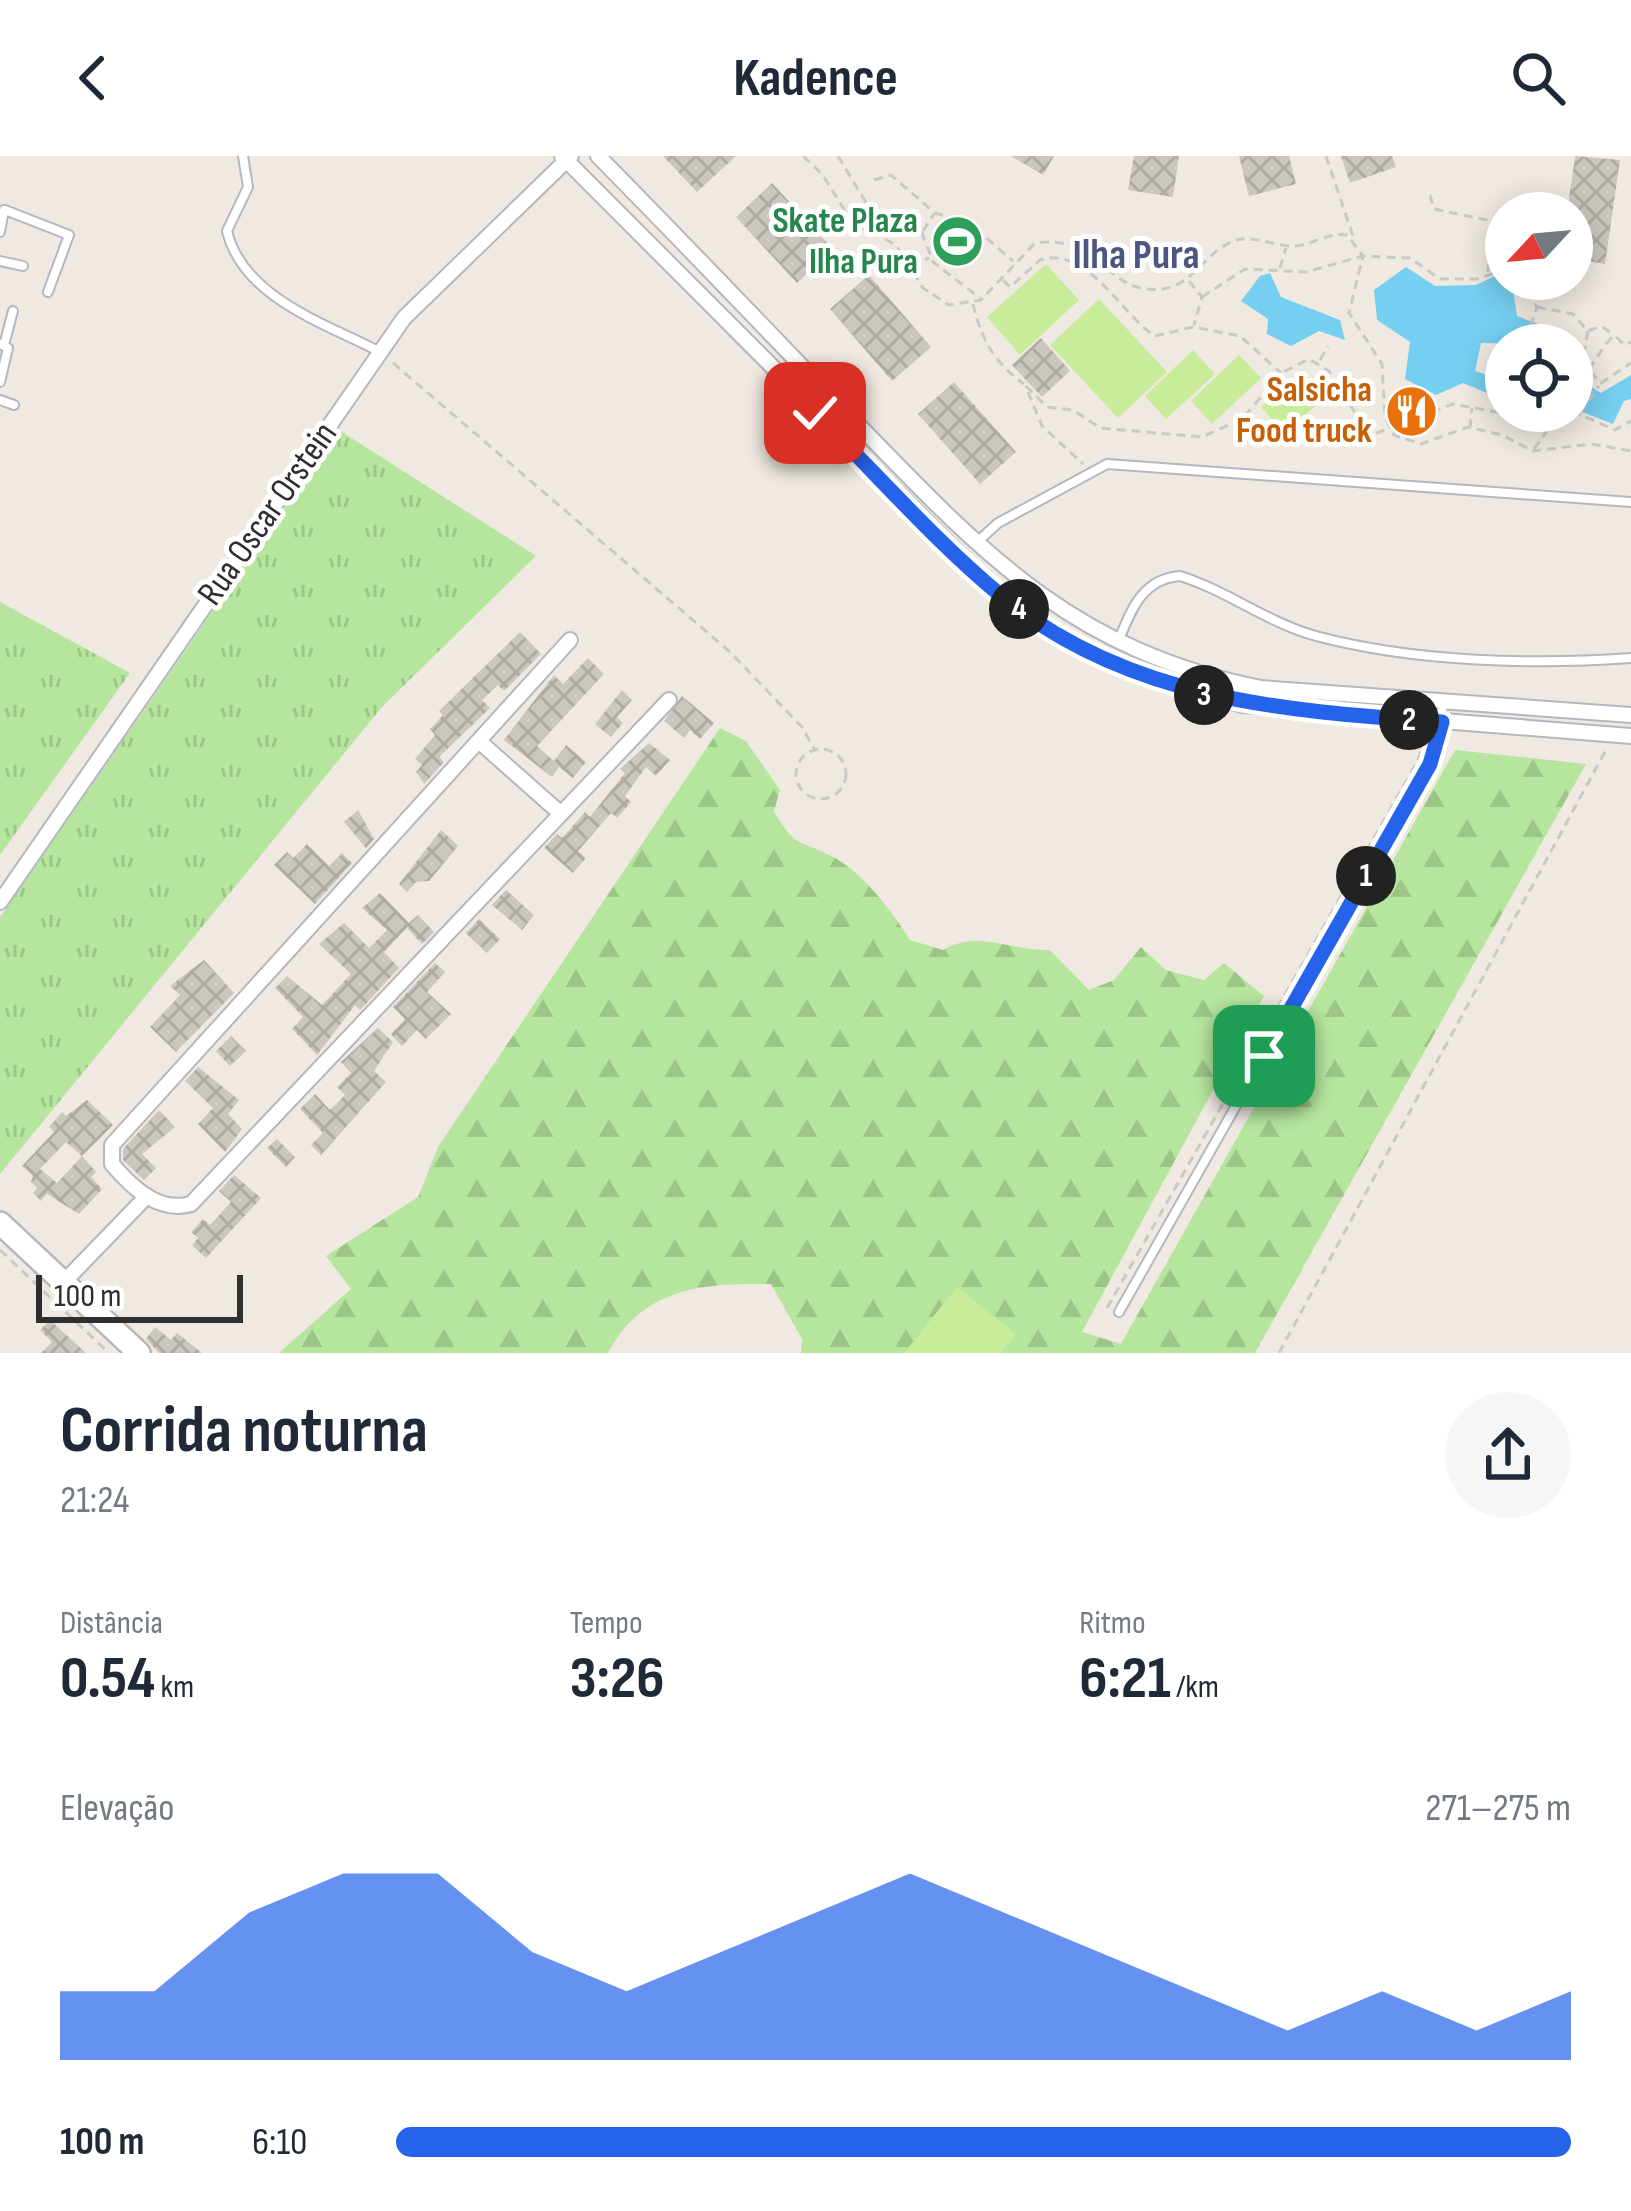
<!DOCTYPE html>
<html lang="pt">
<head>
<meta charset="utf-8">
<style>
  :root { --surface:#fff; --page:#f6f6f7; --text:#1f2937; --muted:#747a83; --accent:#2563eb }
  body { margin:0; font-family:"Sofia Sans Condensed",sans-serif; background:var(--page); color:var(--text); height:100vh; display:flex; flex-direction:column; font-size:45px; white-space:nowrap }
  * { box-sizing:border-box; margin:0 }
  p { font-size:39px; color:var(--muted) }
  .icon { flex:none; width:66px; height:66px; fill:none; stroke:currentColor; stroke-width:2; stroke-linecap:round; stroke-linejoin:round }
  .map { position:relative; height:1197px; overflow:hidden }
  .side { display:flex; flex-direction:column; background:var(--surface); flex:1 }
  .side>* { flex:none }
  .needle { width:78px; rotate:244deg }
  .controls { position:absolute; left:1485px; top:36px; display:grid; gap:24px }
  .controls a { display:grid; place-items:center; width:108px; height:108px; border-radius:50%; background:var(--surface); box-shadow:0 6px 30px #0003; font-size:60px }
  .scale { position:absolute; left:36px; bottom:30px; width:207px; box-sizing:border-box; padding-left:12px; border:6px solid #2e2e2e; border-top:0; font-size:33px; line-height:42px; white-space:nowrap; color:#2e2e2e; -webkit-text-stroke:9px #fff; paint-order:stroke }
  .pin { position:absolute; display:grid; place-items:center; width:102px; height:102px; color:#fff; margin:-51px; border-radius:24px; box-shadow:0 6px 18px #0006 }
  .km { position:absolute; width:60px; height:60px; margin:-30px; border-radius:50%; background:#222; color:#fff; font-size:33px; line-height:60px; text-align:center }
  .round { display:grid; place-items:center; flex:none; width:126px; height:126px; border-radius:63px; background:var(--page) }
  .overview { display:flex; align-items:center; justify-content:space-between; height:204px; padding:0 60px }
  h1 { font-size:66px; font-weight:700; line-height:90px }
  .figures { display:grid; grid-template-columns:repeat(3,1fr); gap:18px; height:204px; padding:12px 60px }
  .figures div { display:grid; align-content:center }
  .figures b { font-size:60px; font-weight:700 }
  .figures small { font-size:33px; font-weight:400 }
  .figures p { font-size:33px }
  .chart { height:336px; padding:24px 60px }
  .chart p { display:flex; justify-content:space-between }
  .chart svg { width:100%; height:216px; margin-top:12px; fill:var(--accent); opacity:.7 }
  ul { padding:0 60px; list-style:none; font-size:39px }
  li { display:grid; grid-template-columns:192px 144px 1fr; align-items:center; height:90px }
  li i { height:30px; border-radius:15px; background:var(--accent) }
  header { display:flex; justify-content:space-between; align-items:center; height:156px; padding:0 60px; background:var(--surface); font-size:54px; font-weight:700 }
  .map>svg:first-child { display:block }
  .grass { fill:url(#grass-tufts) }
  .forest { fill:url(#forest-firs) }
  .pitch { fill:#c9ec9a }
  .water { fill:#75cff0 }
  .building { fill:url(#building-cross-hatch); fill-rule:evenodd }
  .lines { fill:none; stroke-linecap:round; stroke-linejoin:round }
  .lane-casing { stroke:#b4b7c1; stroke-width:12 }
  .street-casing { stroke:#b4b7c1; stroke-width:18 }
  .secondary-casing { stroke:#b4b7c1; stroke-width:26 }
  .path { stroke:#c9c9c9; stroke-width:3; stroke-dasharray:9 6; stroke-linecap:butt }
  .lane { stroke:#fff; stroke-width:8 }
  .street { stroke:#fff; stroke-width:14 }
  .secondary { stroke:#fff; stroke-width:21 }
  .path-bridge { stroke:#c9c9c9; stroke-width:3; stroke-dasharray:9 6; stroke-linecap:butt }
  .route-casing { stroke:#fff; stroke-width:24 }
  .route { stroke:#2563eb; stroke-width:15 }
  .labels { text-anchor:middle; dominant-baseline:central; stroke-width:10; stroke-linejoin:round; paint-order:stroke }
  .leisure-label { font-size:36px; font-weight:bold; fill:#27864d; stroke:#fff; text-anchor:end }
  .food-label { font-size:36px; font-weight:bold; fill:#c56008; stroke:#fff; text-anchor:end }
  .street-label { font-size:36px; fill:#2e2e2e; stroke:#fff }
  .quarter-label { font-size:42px; font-weight:bold; fill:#4d5680; stroke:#fff }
</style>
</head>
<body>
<header><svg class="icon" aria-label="back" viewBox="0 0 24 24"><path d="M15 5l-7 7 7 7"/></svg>Kadence<svg class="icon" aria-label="search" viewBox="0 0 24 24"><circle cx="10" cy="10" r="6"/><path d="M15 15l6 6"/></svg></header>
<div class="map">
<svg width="1631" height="1197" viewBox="0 0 1631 1197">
  <defs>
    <pattern id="grass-tufts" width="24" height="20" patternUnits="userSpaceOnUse" patternTransform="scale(3)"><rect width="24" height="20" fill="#b6e59e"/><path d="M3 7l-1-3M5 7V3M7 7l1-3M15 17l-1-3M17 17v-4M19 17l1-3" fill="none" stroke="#9dc588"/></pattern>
    <pattern id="forest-firs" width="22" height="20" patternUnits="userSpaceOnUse" patternTransform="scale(3)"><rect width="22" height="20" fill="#b6e59e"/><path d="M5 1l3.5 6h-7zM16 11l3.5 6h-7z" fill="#9dc588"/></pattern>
    <pattern id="building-cross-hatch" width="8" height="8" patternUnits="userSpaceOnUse" patternTransform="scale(3)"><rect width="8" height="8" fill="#cbc7bf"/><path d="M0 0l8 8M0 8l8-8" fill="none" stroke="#afaba4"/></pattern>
  </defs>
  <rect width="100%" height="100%" fill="#efe9e1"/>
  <g class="grass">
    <path d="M 339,274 L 536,400 L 382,551 L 0,1018 L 0,761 Z"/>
    <path d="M 0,446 L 130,517 L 0,699 Z"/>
  </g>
  <path class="forest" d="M 720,572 L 746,585 L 780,634 L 774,655 C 794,691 798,683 831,700 C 862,715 892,755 910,784 L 943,794 C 979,773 1010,795 1050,794 L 1089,834 L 1114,824 L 1141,791 L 1166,814 L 1204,824 L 1224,807 L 1264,840 L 1082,1176 L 1121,1188 L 1455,594 L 1586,608 L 1255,1197 L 801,1197 L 802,1183 L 771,1128 C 703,1127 643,1131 608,1197 L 279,1197 L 351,1133 L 326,1100 L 418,1041 L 438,991 Z"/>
  <g class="pitch">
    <path d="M 1046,108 L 1079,144 L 1020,199 L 987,161 Z"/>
    <path d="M 1099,143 L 1167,216 L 1118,262 L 1050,189 Z"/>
    <path d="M 1193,194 L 1215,218 L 1166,263 L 1145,240 Z"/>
    <path d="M 1239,199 L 1261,222 L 1212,268 L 1191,245 Z"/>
    <path d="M 1302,213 L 1326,240 L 1285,278 L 1261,251 Z"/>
    <path d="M 957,1131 L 1016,1178 L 1001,1197 L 904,1197 Z"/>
  </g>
  <g class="water">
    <path d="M 1406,111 L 1435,130 L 1476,129 L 1501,117 L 1512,128 L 1517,160 L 1565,178 L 1570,189 L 1481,187 L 1475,215 L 1506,225 L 1506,245 L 1463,227 L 1436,239 L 1405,223 L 1410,186 L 1377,164 L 1374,134 Z"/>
    <path d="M 1270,117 L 1281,141 L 1340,164 L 1345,184 L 1319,175 L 1291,190 L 1267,178 L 1268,163 L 1241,145 L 1260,120 Z"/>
    <path d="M 1572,219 L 1601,237 L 1631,219 L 1631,243 L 1624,245 L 1613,268 L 1572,252 Z"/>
  </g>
  <g class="building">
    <path d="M 663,0 L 736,0 L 697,36 Z"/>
    <path d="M 1011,0 L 1054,0 L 1043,19 Z"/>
    <path d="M 1134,0 L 1179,0 L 1173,41 L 1128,34 Z"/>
    <path d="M 1239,0 L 1289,0 L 1296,28 L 1249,40 Z"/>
    <path d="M 1341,0 L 1392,0 L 1396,11 L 1350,27 Z"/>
    <path d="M 1575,0 L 1620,4 L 1605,108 L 1572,102 L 1572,57 L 1567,57 Z"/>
    <path d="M 772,27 L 833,93 L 797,127 L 736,61 Z"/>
    <path d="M 869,119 L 931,191 L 892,225 L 830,153 Z"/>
    <path d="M 1041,182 L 1070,215 L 1042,241 L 1012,209 Z"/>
    <path d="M 954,226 L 1016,296 L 980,328 L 918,258 Z"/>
    <path d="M 520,476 L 541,498 L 504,535 L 498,529 L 482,544 L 490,552 L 439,601 L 444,606 L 424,628 L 416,616 L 422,609 L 415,603 L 435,579 L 430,573 L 443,559 L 439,555 Z"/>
    <path d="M 588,502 L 604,518 L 537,590 L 554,605 L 566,589 L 586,606 L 573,622 L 559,611 L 552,621 L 504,584 L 554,519 L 563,528 Z"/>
    <path d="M 622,534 L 632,544 L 617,561 L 623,567 L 611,581 L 595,568 Z"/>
    <path d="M 682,540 L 714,567 L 700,583 L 690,574 L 684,582 L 664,565 Z"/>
    <path d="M 649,587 L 670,604 L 656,620 L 646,611 L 625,640 L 631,646 L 617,662 L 611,657 L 578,695 L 586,702 L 573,717 L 544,692 L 557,678 L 562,682 L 585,656 L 590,661 L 625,617 L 620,613 Z"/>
    <path d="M 358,654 L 374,683 L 366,692 L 344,666 Z"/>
    <path d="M 441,674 L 458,690 L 429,725 L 416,726 L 407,736 L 399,728 Z"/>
    <path d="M 307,688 L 329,710 L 342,697 L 352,707 L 315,748 L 274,709 L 287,696 L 293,702 Z"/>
    <path d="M 506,734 L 534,759 L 522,774 L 492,749 Z"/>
    <path d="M 380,737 L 409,767 L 418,759 L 434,776 L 422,788 L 407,772 L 384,796 L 399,812 L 360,854 L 355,849 L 317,899 L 292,873 L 303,861 L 275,832 L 287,820 L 322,849 L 351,818 L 319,788 L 344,767 L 369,792 L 387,774 L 362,752 Z"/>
    <path d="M 479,763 L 500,783 L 487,797 L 466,777 Z"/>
    <path d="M 204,804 L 234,837 L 176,896 L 150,871 L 180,839 L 170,830 Z"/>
    <path d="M 435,807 L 445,816 L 427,836 L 451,858 L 426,883 L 417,874 L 402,890 L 391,878 L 405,863 L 393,851 Z"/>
    <path d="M 378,872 L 393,886 L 374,915 L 386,926 L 321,999 L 311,989 L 323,977 L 300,953 L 315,938 L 330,954 L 345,939 L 337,931 L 351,917 L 341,906 Z"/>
    <path d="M 231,880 L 246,895 L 230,910 L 216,895 Z"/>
    <path d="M 198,911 L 239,944 L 228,958 L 242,973 L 225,996 L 198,968 L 213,952 L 185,925 Z"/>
    <path d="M 87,944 L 113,969 L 82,1000 L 96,1016 L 91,1021 L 102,1033 L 79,1058 L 47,1038 L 41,1045 L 33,1037 L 37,1032 L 31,1026 L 33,1020 L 22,1010 L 54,976 L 49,971 L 62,956 L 66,960 ZM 66,986 L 82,1000 L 57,1027 L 40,1013 Z"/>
    <path d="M 159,954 L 175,971 L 142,998 L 156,1012 L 144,1024 L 123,1004 L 123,993 Z"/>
    <path d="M 277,983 L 295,1001 L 286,1011 L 267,992 Z"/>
    <path d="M 234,1019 L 261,1042 L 206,1102 L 192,1089 L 198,1082 L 191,1076 L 203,1063 L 210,1069 L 231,1046 L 219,1035 Z"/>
    <path d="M 50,1164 L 86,1197 L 41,1197 L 52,1186 L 40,1174 Z"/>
    <path d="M 155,1171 L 171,1184 L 177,1177 L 202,1197 L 159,1197 L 146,1183 Z"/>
  </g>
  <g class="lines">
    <defs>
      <g id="lane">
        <path d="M 243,0 L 248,31 L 227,75 C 243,142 325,167 380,196"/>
        <path d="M 5,54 L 69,79 L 48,136"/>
        <path d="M 0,76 L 4,54"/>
        <path d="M 0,105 L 23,110"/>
        <path d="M 0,188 L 8,192 L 0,226"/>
        <path d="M 4,189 L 13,155"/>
        <path d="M 0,244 L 14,249"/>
        <path d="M 976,387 L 998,367 L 1107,308 L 1631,346"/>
        <path d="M 1118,486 C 1131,454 1142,423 1180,420 C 1228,435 1268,467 1316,480 C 1414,506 1530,509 1631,502"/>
        <path d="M 1119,1156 L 1430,608 L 1444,546"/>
      </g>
      <g id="street">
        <path d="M 562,0 L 998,437 L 1062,482 L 1132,517 L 1243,549 L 1631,580"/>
        <path d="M 598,0 C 679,82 759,166 839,249 C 973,386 1063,493 1261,532 L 1631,559"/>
        <path d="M 570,484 L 112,989 L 112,1008 C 132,1032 159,1057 191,1048 L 669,544"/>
        <path d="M 481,587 L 560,657"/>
        <path d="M 0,746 L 404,162 L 571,0"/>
        <path d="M 62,1128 L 147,1040"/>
      </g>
      <path id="secondary" d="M 0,1067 L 139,1197"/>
    </defs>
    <use href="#lane" class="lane-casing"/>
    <use href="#street" class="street-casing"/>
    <use href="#secondary" class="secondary-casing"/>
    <g class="path">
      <path d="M 803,0 L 822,18 L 852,66 L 896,89 L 923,132 L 949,149 L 981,144 L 1035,87 C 1103,78 1105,139 1161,133 C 1192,130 1203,100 1229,87 C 1250,76 1270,90 1292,90 C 1312,90 1327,76 1347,79 L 1363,100 L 1349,157 L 1382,208 L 1385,261 L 1394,279 L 1421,288 L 1468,271 L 1502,279 L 1533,295 L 1592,288 L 1631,295"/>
      <path d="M 838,0 L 874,60 L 922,77 L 933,106 L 980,142"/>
      <path d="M 1326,0 L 1354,83"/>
      <path d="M 874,24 L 891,19 L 935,57 L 968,66 L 1013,105"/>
      <path d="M 1430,39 L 1434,53 L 1487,64 L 1506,81"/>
      <path d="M 923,75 L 934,58"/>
      <path d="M 911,109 L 929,102"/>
      <path d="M 1280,112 L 1286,92"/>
      <path d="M 1488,116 L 1488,110 L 1506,97"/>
      <path d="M 1518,123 L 1537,151 L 1524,189"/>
      <path d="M 1003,124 L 1010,131 L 1040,104 C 1088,89 1121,159 1155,180 L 1193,171 L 1240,180 L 1281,217"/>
      <path d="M 1189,125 L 1202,141 L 1194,169"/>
      <path d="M 1202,141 L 1245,113 L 1306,116 L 1363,100 L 1410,102 L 1440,123 L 1477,123 L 1506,113"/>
      <path d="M 973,148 C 982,185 994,206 1024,228"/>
      <path d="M 1537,151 L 1573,158 L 1588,175 L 1601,170 L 1614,179"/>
      <path d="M 1588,175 L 1582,207 L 1601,227 L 1631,207"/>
      <path d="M 1606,188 L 1614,179 L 1625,189 L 1631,186"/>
      <path d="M 1320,204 L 1328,190"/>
      <path d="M 393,207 L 729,495 L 802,571 L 815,594"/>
      <path d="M 1026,230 L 1047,251 L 1073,254 L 1100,272 L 1202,281 L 1244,262 L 1291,285 L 1364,282 L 1453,248 L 1524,261 L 1535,255"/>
      <path d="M 1028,236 L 1042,270 L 1083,308"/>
      <path d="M 1572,255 L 1615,274 L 1631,265"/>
      <path d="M 1580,257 L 1599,230"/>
      <path d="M 1245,260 L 1281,217 L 1309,203 L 1329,215 L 1369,279"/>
      <path d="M 1470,272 L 1472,252"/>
      <path d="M 1534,293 L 1561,255"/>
      <circle cx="821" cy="618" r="25"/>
      <path d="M 0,1094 L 109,1197"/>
      <path d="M 1107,1152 L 1417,606 L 1421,596 L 1411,575"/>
      <path d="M 1279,1197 L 1607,592"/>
    </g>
    <use href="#lane" class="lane"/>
    <use href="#street" class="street"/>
    <use href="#secondary" class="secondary"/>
    <path class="path-bridge" d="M 1572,238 L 1606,188"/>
  </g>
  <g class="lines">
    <defs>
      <path id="route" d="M 815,257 C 876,317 934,384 999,438 C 1127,544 1284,555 1442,566 L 1430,608 L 1264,900"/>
    </defs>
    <use href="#route" class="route-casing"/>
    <use href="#route" class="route"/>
  </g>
  <defs>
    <symbol id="stadium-disc" viewBox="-11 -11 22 22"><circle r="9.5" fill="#2e9e5b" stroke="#fff"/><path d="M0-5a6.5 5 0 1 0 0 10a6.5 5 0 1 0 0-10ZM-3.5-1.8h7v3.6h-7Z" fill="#fff"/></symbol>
    <symbol id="restaurant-disc" viewBox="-11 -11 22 22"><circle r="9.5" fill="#e8710a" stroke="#fff"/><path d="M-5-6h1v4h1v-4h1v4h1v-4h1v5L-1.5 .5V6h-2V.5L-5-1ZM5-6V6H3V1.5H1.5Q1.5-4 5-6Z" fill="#fff"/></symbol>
  </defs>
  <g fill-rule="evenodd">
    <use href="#stadium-disc" x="928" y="56" width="59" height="59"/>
    <use href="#restaurant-disc" x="1382" y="226" width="59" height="59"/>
  </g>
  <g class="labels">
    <g class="leisure-label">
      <text x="918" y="65">Skate Plaza<tspan x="918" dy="41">Ilha Pura</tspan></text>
    </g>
    <g class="food-label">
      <text x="1372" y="234">Salsicha<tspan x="1372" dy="41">Food truck</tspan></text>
    </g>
    <g class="street-label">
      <text transform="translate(268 358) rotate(-55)">Rua Oscar Orstein</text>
    </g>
    <g class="quarter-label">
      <text x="1136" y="99">Ilha Pura</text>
    </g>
  </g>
</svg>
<div class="controls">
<a><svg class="needle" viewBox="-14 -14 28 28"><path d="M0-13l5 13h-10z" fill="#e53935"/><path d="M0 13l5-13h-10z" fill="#747a83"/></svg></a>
<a><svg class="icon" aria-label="locate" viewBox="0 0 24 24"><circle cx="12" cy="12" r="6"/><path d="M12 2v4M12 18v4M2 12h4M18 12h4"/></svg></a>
</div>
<div class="scale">100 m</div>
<div class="pin" style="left:1264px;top:900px;background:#1e9e55"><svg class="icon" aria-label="arrive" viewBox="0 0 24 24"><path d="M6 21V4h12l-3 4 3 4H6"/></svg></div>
<div class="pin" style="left:815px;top:257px;background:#d93025"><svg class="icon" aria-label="check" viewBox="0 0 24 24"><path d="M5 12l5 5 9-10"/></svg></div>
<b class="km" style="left:1366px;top:720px">1</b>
<b class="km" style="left:1409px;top:564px">2</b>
<b class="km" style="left:1204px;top:539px">3</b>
<b class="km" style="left:1019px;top:453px">4</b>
</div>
<section class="side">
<div class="overview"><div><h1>Corrida noturna</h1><p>21:24</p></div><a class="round"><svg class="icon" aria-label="share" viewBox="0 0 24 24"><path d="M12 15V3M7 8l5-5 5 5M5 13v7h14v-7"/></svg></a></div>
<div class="figures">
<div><p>Distância</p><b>0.54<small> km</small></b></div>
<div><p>Tempo</p><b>3:26</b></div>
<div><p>Ritmo</p><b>6:21<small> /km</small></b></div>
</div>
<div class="chart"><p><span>Elevação</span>271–275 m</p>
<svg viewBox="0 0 160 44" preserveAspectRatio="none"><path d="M0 44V30L10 30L20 14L30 6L40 6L50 22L60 30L70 22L80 14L90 6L100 14L110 22L120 30L130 38L140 30L150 38L160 30V44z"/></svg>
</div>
<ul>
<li><b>100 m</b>6:10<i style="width:100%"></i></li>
</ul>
</section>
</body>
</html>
